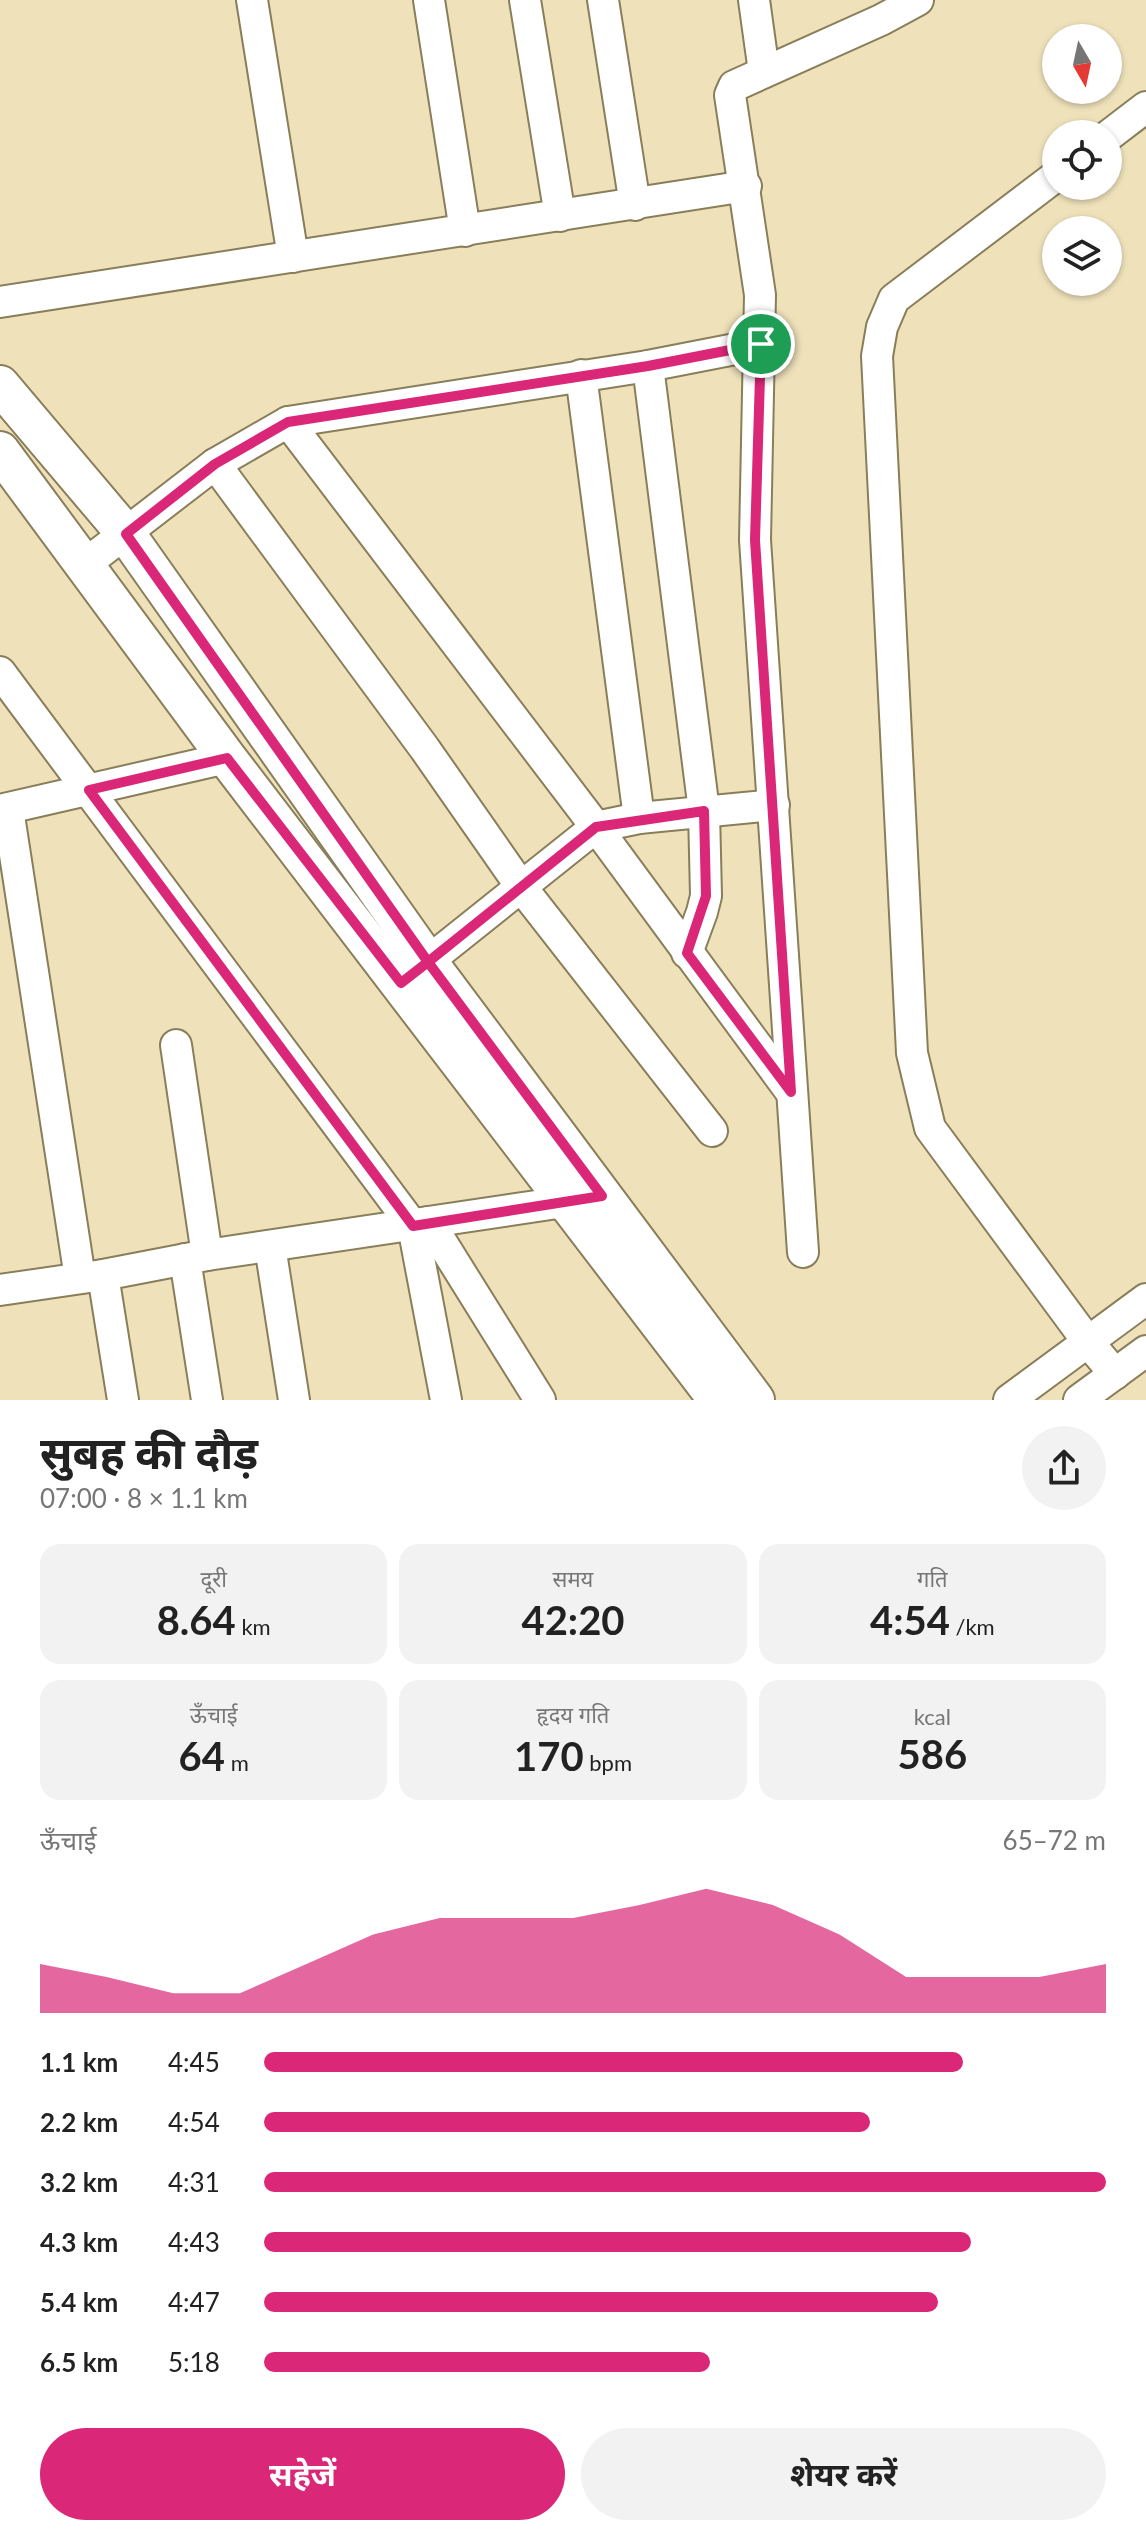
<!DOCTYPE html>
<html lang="hi">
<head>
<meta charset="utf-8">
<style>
  :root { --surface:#fff; --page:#f2f2f2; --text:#222; --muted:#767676; --accent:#db2777 }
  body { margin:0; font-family:Lato,"Noto Sans Devanagari",sans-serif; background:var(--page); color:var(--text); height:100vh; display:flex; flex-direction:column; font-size:30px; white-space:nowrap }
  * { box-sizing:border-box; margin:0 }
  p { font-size:26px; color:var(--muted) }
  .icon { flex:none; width:44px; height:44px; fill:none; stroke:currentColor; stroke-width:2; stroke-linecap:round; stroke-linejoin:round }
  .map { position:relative; height:1400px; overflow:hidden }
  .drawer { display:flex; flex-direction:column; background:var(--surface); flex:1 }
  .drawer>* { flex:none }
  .needle { width:52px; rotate:171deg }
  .tools { position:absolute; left:1042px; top:24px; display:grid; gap:16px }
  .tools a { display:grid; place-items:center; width:80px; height:80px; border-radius:50%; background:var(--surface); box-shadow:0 2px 6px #0004; font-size:40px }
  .pin { position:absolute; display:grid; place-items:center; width:68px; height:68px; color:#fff; margin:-34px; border:4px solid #fff; border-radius:50%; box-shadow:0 2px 8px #0007 }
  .round { display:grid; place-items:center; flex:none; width:84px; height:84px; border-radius:42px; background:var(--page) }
  .overview { display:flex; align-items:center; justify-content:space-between; height:136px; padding:0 40px }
  h1 { font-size:44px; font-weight:700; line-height:60px }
  .stats { display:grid; grid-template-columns:repeat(3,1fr); gap:12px; height:136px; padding:8px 40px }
  .stats div { display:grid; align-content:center; border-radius:20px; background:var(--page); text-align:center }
  .stats b { font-size:40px; font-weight:700 }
  .stats small { font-size:22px; font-weight:400 }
  .stats p { font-size:22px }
  .chart { height:224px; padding:16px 40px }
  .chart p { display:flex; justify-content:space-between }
  .chart svg { width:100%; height:144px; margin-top:8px; fill:var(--accent); opacity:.7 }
  .cta { display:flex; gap:16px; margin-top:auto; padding:16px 40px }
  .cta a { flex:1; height:92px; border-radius:48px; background:var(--accent); color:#fff; font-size:32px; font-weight:700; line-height:92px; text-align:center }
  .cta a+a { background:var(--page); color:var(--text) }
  ul { padding:0 40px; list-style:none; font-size:26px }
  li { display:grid; grid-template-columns:128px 96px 1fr; align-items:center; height:60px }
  li i { height:20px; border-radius:10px; background:var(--accent) }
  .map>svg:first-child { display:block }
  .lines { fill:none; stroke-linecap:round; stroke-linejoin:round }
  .minor-casing { stroke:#897e5a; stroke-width:34 }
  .major-casing { stroke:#897e5a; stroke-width:42 }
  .minor { stroke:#fff; stroke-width:30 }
  .major { stroke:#fff; stroke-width:38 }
  .route-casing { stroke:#fff; stroke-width:16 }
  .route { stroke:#db2777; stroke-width:10 }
</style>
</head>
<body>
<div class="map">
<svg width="1146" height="1400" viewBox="0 0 1146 1400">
  <rect width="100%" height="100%" fill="#efe2bb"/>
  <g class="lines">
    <defs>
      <g id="minor">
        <path d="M 252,0 L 293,257"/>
        <path d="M 429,0 L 465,231"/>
        <path d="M 525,0 L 560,216"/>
        <path d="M 603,0 L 635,205"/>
        <path d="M 754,0 L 764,72"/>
        <path d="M 1108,136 L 1146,107"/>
        <path d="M 1056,176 L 894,299 L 882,327 L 877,356 L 912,1053 L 930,1128 L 1088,1342 L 1115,1374"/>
        <path d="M 0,302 L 746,186"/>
        <path d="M 648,366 L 704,811 L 706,896 L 702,912 L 687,953"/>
        <path d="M 581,375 L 639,818"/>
        <path d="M 288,422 L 596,827 L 791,1092"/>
        <path d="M 215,464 L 425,749 L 522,888 L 712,1131"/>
        <path d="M 84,565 L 215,464 L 288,422 L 648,366 L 761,344"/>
        <path d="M 0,672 L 413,1226 L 446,1400"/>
        <path d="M 8,809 L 80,1278"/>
        <path d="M 0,810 L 227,758"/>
        <path d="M 412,974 L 596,827 L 639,818 L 774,805"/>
        <path d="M 176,1045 L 207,1255"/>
        <path d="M 429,1222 L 540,1400"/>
        <path d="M 270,1246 L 294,1400"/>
        <path d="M 803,1252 L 755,540 L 760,295 L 730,95 L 734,86 L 881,20 L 918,0"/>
        <path d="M 185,1259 L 207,1400"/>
        <path d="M 103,1275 L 123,1400"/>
        <path d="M 0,1290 L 103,1275 L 207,1255 L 584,1199"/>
        <path d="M 1009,1400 L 1146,1299"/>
        <path d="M 1079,1400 L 1146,1351"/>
      </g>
      <g id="major">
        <path d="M 0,385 L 126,534 L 428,962 L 755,1400"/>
        <path d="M 0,451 L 227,758 L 718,1400"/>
      </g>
    </defs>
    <use href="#minor" class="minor-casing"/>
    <use href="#major" class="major-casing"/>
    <use href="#minor" class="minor"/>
    <use href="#major" class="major"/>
  </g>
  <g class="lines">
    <defs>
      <path id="route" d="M 761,344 L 648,366 L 288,422 L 215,464 L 126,534 L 428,962 L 401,983 L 227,758 L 89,790 L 413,1226 L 602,1196 L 428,962 L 596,827 L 704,811 L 706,896 L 687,953 L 791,1092 L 755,540 L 761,344"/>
    </defs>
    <use href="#route" class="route-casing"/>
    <use href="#route" class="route"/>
  </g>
</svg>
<div class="tools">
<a><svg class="needle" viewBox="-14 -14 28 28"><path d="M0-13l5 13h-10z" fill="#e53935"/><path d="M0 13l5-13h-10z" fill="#767676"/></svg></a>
<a><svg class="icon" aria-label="locate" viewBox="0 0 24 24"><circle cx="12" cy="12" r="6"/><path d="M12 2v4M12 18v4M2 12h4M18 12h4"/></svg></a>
<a><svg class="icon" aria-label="layers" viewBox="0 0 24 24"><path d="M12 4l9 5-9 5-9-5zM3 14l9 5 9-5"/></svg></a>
</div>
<div class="pin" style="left:761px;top:344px;background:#1e9e55"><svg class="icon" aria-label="arrive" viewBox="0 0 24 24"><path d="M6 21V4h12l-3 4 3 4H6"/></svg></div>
</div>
<section class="drawer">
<div class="overview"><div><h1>सुबह की दौड़</h1><p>07:00 · 8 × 1.1 km</p></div><a class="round"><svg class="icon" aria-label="share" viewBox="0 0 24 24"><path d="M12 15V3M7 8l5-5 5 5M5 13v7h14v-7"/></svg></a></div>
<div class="stats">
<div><p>दूरी</p><b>8.64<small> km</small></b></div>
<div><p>समय</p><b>42:20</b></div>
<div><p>गति</p><b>4:54<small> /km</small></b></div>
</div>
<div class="stats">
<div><p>ऊँचाई</p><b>64<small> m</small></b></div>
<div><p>हृदय गति</p><b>170<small> bpm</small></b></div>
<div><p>kcal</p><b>586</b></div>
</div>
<div class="chart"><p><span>ऊँचाई</span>65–72 m</p>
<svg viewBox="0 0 160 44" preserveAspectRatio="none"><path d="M0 44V29L10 33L20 38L30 38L40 29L50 20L60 15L70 15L80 15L90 11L100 6L110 11L120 20L130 33L140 33L150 33L160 29V44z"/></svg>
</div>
<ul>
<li><b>1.1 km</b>4:45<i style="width:83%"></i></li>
<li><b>2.2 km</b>4:54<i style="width:72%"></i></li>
<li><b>3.2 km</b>4:31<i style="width:100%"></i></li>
<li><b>4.3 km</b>4:43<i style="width:84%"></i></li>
<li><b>5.4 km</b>4:47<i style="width:80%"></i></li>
<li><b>6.5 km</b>5:18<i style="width:53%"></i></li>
</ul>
<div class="cta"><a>सहेजें</a><a>शेयर करें</a></div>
</section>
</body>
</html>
